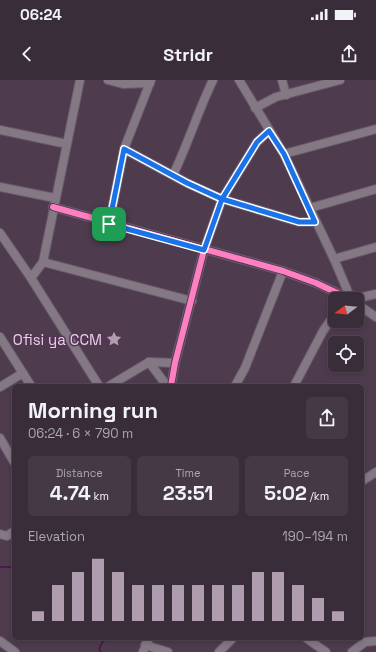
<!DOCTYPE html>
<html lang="en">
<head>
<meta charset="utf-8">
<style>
  :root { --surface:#3a2d3a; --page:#453945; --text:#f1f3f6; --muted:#aba8af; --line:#544954; --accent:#b09caf }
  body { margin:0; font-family:"Space Grotesk",sans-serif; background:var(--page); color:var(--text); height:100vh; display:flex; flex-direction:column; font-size:15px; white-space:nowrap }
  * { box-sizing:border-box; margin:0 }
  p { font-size:13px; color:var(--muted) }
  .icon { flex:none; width:22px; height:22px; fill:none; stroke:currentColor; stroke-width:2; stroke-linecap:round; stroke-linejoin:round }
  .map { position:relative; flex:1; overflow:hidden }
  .panel { position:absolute; left:12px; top:304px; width:352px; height:256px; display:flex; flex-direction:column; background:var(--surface); border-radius:6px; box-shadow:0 2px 6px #0003,0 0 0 1px var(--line) }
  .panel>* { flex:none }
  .needle { width:26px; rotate:254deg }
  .buttons { position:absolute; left:328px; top:212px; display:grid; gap:8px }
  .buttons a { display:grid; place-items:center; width:36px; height:36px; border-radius:6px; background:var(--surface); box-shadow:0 2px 6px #0003,0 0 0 1px var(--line); font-size:20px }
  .pin { position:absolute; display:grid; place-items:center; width:34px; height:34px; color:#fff; margin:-17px; border-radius:8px; box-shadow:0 2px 6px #0006 }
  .round { display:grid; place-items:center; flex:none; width:42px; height:42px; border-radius:6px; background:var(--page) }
  .summary { display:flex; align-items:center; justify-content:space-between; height:68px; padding:0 16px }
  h1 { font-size:22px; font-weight:700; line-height:30px }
  .metrics { display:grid; grid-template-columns:repeat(3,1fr); gap:6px; height:68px; padding:4px 16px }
  .metrics div { display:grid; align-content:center; border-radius:6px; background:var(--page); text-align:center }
  .metrics b { font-size:20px; font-weight:700 }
  .metrics small { font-size:11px; font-weight:400 }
  .metrics p { font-size:11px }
  .chart { height:112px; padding:8px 16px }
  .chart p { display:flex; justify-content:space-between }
  .chart svg { width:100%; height:72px; margin-top:4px; stroke:var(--accent); stroke-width:6 }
  .status { display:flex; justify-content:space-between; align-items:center; height:28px; padding:0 20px; background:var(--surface); direction:ltr }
  .status svg { height:11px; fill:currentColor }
  header { display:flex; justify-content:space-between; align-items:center; height:52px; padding:0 16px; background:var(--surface); font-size:18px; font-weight:700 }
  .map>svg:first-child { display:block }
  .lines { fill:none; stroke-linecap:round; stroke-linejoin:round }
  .stream { stroke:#4c104e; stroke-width:1.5 }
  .minor-casing { stroke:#695969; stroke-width:10 }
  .minor { stroke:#857885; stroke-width:8 }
  .cycleway-casing { stroke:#553555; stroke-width:8 }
  .cycleway { stroke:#ff80c0; stroke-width:6 }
  .route-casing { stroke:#fff; stroke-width:8 }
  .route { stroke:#1a73e8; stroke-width:5 }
  .labels { text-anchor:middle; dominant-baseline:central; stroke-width:3; stroke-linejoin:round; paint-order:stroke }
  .poi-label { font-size:15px; fill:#e4d0e3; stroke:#553555; text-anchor:end }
</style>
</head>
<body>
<div class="status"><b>06:24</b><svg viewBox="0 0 49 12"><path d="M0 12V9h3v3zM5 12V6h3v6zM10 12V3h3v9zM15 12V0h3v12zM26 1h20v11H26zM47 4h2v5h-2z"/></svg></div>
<header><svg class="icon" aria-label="back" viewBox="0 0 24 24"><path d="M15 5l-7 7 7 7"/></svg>Stridr<svg class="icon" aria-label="share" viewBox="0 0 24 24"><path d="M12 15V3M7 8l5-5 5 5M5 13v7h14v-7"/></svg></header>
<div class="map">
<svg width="376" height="572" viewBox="0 0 376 572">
  <rect width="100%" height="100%" fill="#4e3c4e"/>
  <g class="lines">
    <g class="stream">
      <path d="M 0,487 L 14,487"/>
      <path d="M 101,572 L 99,569 L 103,561 L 114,558"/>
    </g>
    <defs>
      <g id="minor">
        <path d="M 108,0 L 123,4 L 150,3"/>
        <path d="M 239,0 L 284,74 L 334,179 L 351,219"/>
        <path d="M 282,0 L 286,15"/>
        <path d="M 255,28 L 276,17 L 340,0"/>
        <path d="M 0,50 L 67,64"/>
        <path d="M 124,69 L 187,103 L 222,119 L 299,142 L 315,142"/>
        <path d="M 284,74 L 376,49"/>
        <path d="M 173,95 C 188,64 198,31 213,0"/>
        <path d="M 0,107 L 55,118"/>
        <path d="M 53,127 L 283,191 L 316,203 L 350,219"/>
        <path d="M 310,128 L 376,109"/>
        <path d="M 109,144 L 124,69 L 151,0"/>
        <path d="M 0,153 L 31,198 L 99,306"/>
        <path d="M 334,179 L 376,167"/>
        <path d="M 43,182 L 192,221"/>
        <path d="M 31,198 L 43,182 L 80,0"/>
        <path d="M 354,219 L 376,214"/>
        <path d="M 357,224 L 376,237"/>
        <path d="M 0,257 L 31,306"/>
        <path d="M 149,282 L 167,306"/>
        <path d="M 109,306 L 149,282 L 175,283"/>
        <path d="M 171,306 L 175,283 L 204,170 L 222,119 L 257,62 L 269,51"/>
        <path d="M 235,306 L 245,288 L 283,191"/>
        <path d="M 294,306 L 323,251 L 335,234"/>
        <path d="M 0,307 L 23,293"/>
        <path d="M 0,358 L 14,382"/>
        <path d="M 362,401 L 376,392"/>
        <path d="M 0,454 L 7,456 L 14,451"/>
        <path d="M 306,558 L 326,572"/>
        <path d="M 0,561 L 15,572"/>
        <path d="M 145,565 L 168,572"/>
        <path d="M 143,572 L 149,558"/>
        <path d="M 219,572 L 233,558"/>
        <path d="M 352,572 L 365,562 L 376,561"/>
      </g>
    </defs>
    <use href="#minor" class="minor-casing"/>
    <use href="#minor" class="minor"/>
    <defs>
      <g id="cycleway">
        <path d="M 53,127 L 283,191 L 316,203 L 350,219"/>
        <path d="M 171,306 L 175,283 L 204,170 L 222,119 L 257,62 L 269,51"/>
      </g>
    </defs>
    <use href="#cycleway" class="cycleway-casing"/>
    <use href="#cycleway" class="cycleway"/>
  </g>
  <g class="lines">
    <defs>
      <path id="route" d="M 109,144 L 204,170 L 222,119 L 299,142 L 315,142 L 284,74 L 269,51 L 257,62 L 222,119 L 187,103 L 124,69 L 109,144"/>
    </defs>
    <use href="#route" class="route-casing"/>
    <use href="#route" class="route"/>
  </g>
  <defs>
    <symbol id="sight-bare" viewBox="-9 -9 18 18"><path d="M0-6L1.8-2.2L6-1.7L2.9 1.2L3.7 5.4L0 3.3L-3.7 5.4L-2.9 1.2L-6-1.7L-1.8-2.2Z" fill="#b09caf" stroke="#553555" stroke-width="2.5" paint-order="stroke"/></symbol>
  </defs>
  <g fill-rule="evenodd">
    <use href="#sight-bare" x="103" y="248" width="22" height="22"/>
  </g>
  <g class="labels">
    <g class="poi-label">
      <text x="102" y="259">Ofisi ya CCM</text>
    </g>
  </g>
</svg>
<div class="buttons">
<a><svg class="needle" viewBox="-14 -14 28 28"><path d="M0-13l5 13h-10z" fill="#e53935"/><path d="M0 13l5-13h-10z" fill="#aba8af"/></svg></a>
<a><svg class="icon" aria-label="locate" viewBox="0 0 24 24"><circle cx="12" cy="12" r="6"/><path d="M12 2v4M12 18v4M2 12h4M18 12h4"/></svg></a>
</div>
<div class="pin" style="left:109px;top:144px;background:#1e9e55"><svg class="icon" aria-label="arrive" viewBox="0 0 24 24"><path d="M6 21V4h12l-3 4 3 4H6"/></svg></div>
<section class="panel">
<div class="summary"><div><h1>Morning run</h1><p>06:24 · 6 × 790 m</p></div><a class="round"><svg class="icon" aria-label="share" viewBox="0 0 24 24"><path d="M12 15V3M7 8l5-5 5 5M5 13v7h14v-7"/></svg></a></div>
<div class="metrics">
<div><p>Distance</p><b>4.74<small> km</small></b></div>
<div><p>Time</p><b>23:51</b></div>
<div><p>Pace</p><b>5:02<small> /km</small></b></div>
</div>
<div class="chart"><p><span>Elevation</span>190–194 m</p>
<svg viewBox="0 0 160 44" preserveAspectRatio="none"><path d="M5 44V38M15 44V22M25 44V14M35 44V6M45 44V14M55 44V22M65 44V22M75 44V22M85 44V22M95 44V22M105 44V22M115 44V14M125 44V14M135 44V22M145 44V30M155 44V38"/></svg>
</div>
</section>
</div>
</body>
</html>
